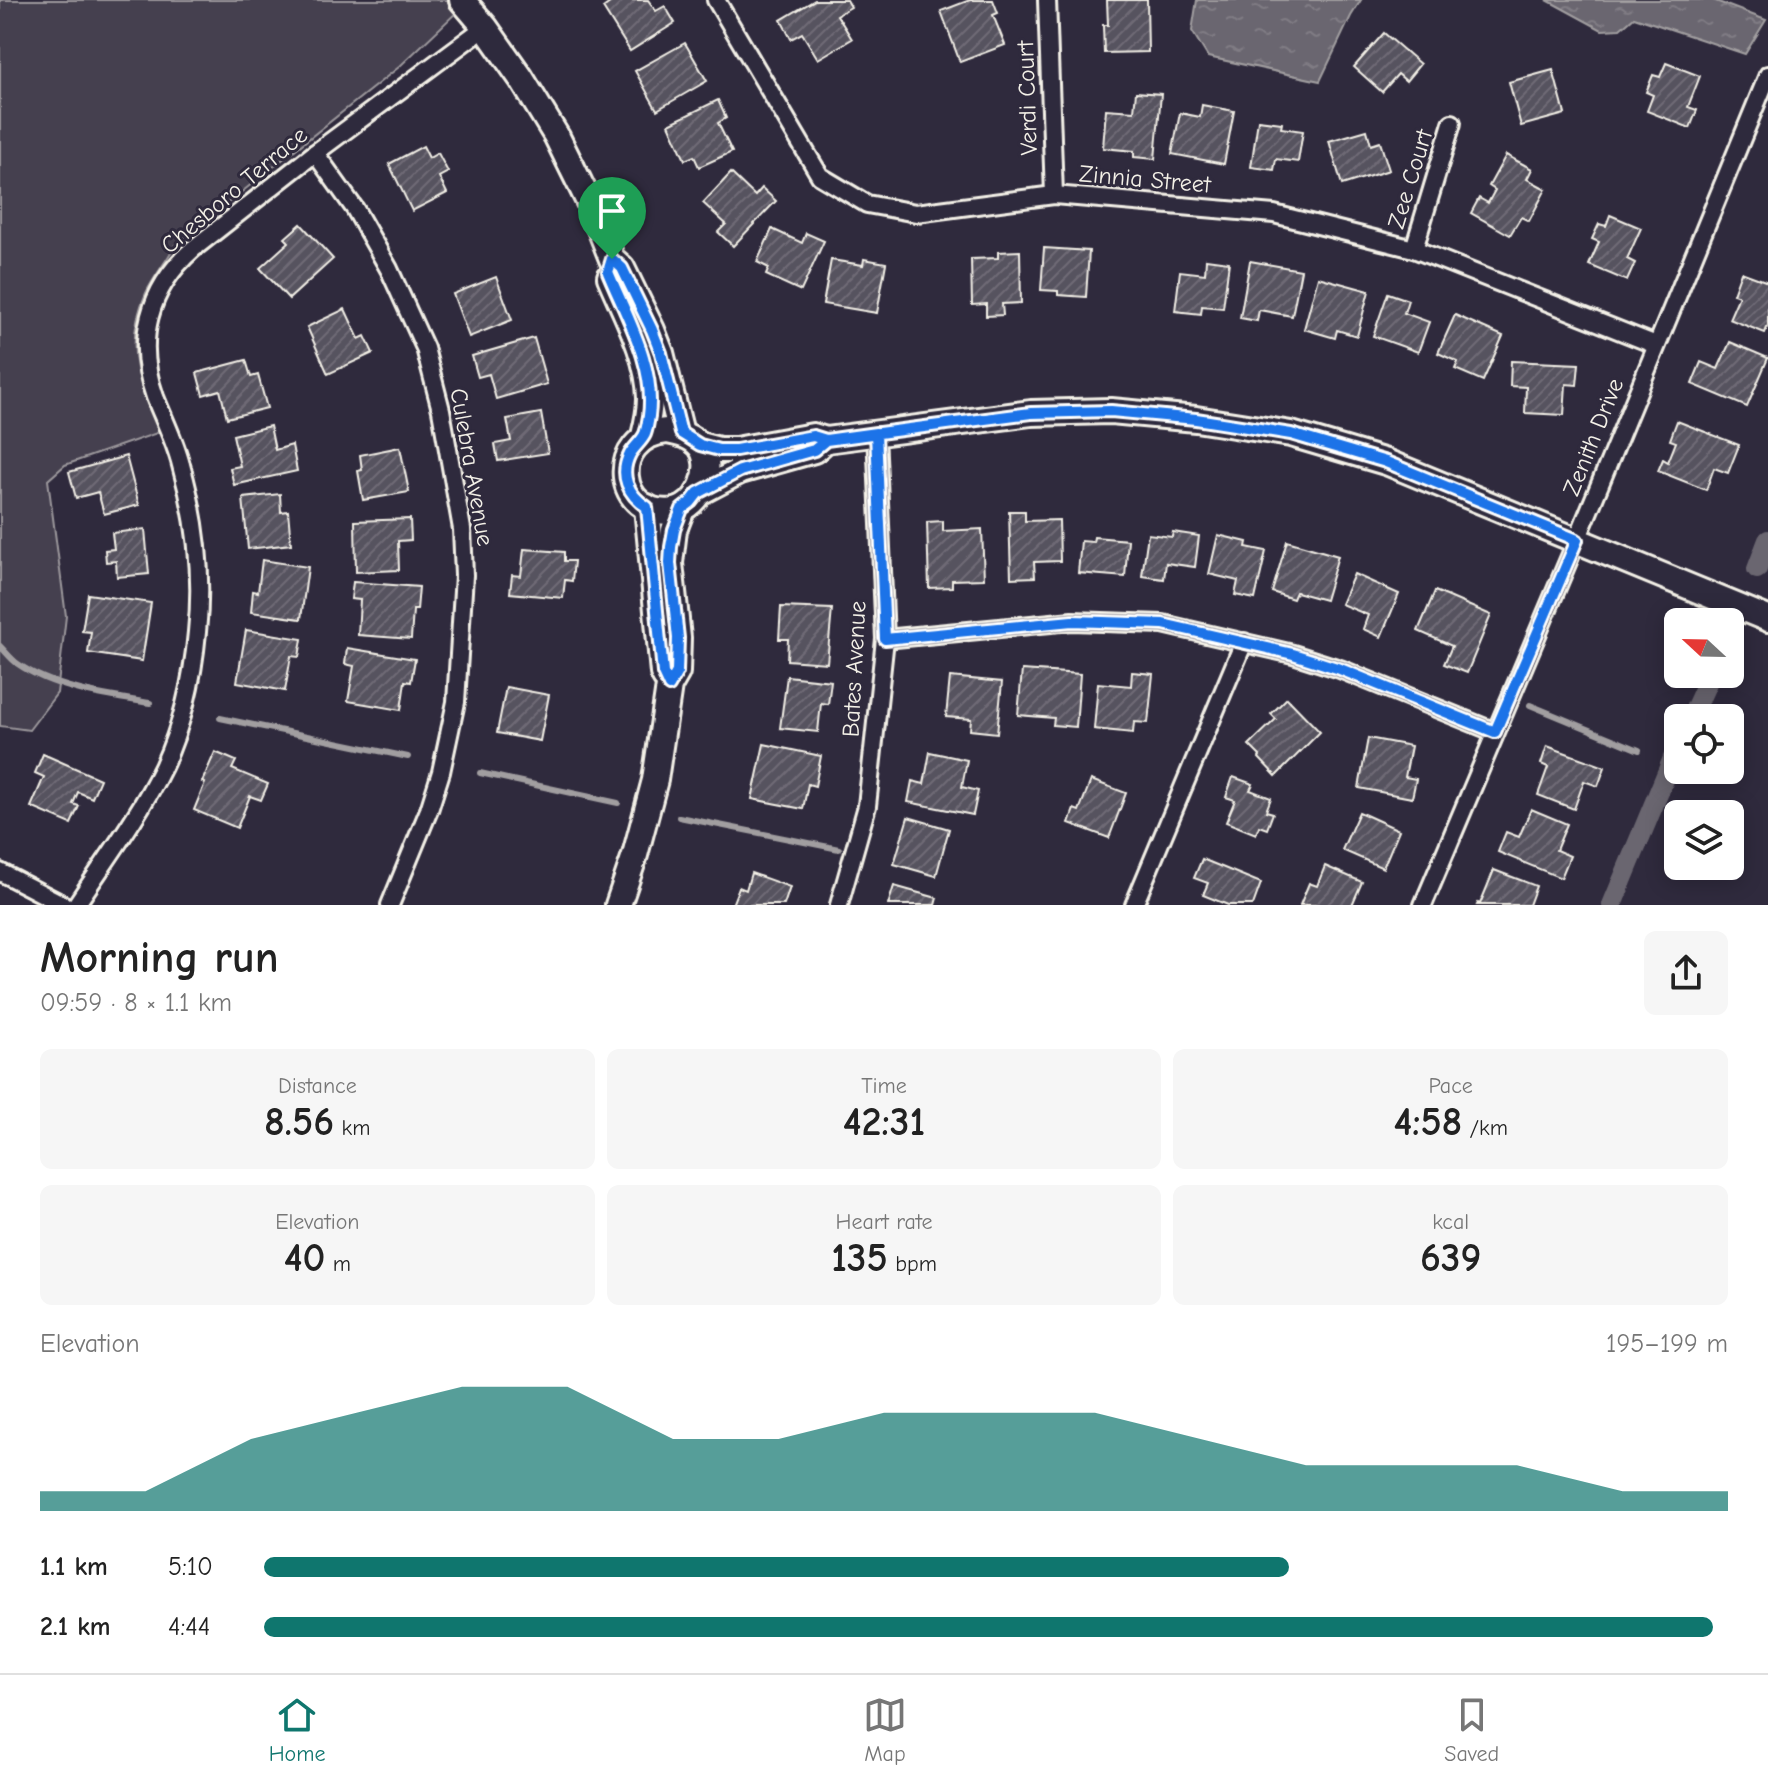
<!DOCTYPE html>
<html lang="en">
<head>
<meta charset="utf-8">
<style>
  :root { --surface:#fff; --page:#f6f6f6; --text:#222; --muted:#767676; --line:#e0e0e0; --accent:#0f766e }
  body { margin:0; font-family:"Comic Neue",sans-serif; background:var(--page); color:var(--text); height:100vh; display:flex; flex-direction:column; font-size:30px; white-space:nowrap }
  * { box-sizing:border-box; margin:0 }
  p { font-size:26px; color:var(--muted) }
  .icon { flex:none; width:44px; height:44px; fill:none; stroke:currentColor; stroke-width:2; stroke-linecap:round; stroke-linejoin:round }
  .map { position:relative; height:905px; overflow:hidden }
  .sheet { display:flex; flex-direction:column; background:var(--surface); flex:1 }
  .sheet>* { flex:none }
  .needle { width:52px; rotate:292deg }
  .buttons { position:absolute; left:1664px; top:608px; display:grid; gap:16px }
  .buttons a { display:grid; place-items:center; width:80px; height:80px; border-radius:12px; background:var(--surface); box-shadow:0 4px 20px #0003; font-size:40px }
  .pin { position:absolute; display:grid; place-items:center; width:68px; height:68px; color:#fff; margin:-82px -34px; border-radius:50% 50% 50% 0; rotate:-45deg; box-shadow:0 0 8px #0007 }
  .pin .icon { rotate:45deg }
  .round { display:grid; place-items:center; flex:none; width:84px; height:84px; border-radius:12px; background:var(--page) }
  .headline { display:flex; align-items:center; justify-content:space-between; height:136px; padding:0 40px }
  h1 { font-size:44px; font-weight:700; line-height:60px }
  .figures { display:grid; grid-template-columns:repeat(3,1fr); gap:12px; height:136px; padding:8px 40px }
  .figures div { display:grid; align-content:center; border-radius:12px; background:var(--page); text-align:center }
  .figures b { font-size:40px; font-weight:700 }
  .figures small { font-size:22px; font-weight:400 }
  .figures p { font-size:22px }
  .chart { height:224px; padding:16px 40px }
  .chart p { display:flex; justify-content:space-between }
  .chart svg { width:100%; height:144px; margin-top:8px; fill:var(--accent); opacity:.7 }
  ul { padding:0 40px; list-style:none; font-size:26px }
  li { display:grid; grid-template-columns:128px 96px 1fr; align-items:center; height:60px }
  li i { height:20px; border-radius:10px; background:var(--accent) }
  .tab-bar { display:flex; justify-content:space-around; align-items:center; height:112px; border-top:2px solid var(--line); background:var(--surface); font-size:22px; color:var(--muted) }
  .tab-bar a { display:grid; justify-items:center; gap:4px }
  .tab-bar .selected { color:var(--accent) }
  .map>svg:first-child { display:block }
  .green { fill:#454050; stroke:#9c989c; stroke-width:2 }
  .water { fill:url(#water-ripples); stroke:#a19ea0; stroke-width:2 }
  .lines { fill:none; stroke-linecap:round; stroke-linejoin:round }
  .stream { stroke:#a19ea0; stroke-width:6 }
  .canal { stroke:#6a6670; stroke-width:20 }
  .building { fill:url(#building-hatch); stroke:#f4f1e8; stroke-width:2 }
  .street-casing { stroke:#f4f1e8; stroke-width:22 }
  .secondary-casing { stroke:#f4f1e8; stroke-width:30 }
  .street { stroke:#2f2a3d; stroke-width:16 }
  .secondary { stroke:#2f2a3d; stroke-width:24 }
  .route-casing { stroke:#fff; stroke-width:16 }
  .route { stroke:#1a73e8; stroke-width:10 }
  .labels { text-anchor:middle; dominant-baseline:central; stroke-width:6; stroke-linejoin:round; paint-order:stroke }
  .street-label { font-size:24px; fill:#f4f1e8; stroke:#2f2a3d }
</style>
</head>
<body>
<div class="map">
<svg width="1768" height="905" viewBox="0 0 1768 905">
  <defs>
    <pattern id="water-ripples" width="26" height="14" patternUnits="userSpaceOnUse" patternTransform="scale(2)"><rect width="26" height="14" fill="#6a6670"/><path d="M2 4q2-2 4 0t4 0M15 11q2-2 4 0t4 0" fill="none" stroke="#807c84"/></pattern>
    <pattern id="building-hatch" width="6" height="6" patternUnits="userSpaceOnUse" patternTransform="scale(2)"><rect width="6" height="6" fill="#56525f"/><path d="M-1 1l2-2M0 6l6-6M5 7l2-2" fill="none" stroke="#6f6b76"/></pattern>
  </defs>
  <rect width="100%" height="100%" fill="#2f2a3d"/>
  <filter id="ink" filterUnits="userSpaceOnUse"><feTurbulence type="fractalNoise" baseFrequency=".0125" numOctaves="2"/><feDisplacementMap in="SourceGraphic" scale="16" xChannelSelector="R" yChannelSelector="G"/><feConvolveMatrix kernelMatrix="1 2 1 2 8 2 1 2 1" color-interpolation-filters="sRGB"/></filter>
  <g filter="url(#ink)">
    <path class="green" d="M 0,0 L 449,0 L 458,11 L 399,67 L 175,245 C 167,261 154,276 146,293 C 123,344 138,384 160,432 L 65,465 L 48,480 L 66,616 L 57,693 L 29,730 L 0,726 Z"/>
    <g class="water">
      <path d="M 1197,0 L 1361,0 L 1351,16 L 1320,81 L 1208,57 L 1192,31 Z"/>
      <path d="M 1547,0 L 1713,0 L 1766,20 L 1745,54 L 1634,17 L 1620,29 L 1602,30 Z"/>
    </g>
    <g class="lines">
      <g class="stream">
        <path d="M 0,646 C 6,652 11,659 18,664 C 54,689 107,696 150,703"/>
        <path d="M 1530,705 L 1639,750"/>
        <path d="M 220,718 L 408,757"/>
        <path d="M 480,773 L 618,803"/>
        <path d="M 679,817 L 839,849"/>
      </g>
      <g class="canal">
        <path d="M 1757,569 L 1768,540"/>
        <path d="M 1691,718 L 1711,674"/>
        <path d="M 1612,905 L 1678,746"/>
      </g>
    </g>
    <g class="building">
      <path d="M 614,0 L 648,0 L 656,11 L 665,6 L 675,23 L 630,51 L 603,8 Z"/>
      <path d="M 815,0 L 847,0 L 851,7 L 837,15 L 852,39 L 818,59 L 802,33 L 791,39 L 781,20 Z"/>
      <path d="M 970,0 L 993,0 L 998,13 L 993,15 L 1005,45 L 960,62 L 941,11 Z"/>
      <path d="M 1107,0 L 1147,0 L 1148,52 L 1104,53 L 1103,25 L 1108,25 Z"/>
      <path d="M 1384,33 L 1420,64 L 1406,81 L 1398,74 L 1382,92 L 1354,67 Z"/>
      <path d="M 685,43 L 707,81 L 657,110 L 635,71 Z"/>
      <path d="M 1666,63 L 1700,76 L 1688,107 L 1697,110 L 1690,128 L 1647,111 L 1653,95 L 1646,92 L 1653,75 L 1660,77 Z"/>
      <path d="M 1553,70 L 1565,114 L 1521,126 L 1509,82 Z"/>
      <path d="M 1136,92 L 1161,94 L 1155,159 L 1134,157 L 1134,151 L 1103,148 L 1106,109 L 1134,111 Z"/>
      <path d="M 718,100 L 726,118 L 718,123 L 732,152 L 699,167 L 694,156 L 685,160 L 669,124 Z"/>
      <path d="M 1202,105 L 1234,111 L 1224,164 L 1172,154 L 1180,113 L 1200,117 Z"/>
      <path d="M 1258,120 L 1282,123 L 1281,128 L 1303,131 L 1298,162 L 1276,159 L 1274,170 L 1251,167 Z"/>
      <path d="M 1367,130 L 1371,145 L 1380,142 L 1389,170 L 1342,185 L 1329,141 Z"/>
      <path d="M 423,146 L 429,158 L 438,153 L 448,172 L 439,177 L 447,193 L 412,211 L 389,164 Z"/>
      <path d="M 1506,155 L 1532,169 L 1527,179 L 1546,189 L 1529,221 L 1521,217 L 1510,235 L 1471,213 L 1479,198 L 1488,203 L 1495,190 L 1489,186 Z"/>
      <path d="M 731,173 L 755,196 L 762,188 L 776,201 L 733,246 L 718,232 L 726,224 L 703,203 Z"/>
      <path d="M 1610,215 L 1641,228 L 1627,259 L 1635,263 L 1627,281 L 1589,265 L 1599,242 L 1592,239 L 1599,224 L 1606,226 Z"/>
      <path d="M 301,224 L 333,259 L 289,299 L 260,268 L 289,242 L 285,238 Z"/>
      <path d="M 772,229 L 802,243 L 806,233 L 824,241 L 801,291 L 766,275 L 769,268 L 757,262 Z"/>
      <path d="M 1044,248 L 1089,251 L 1086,297 L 1058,295 L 1058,291 L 1041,290 Z"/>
      <path d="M 1020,251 L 1021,303 L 1002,304 L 1003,315 L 986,316 L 986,304 L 972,305 L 971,259 L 998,258 L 998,252 Z"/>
      <path d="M 864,259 L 886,263 L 877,313 L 823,304 L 831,260 L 863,265 Z"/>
      <path d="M 1206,259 L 1229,262 L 1223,308 L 1202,306 L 1201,314 L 1175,311 L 1180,271 L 1205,274 Z"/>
      <path d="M 1250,261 L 1301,270 L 1292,316 L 1259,310 L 1257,321 L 1240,318 Z"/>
      <path d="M 1741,272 L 1768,282 L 1768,325 L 1765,333 L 1729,319 L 1739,296 L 1733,294 Z"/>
      <path d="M 496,277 L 512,320 L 469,337 L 453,294 Z"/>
      <path d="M 1318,277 L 1369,291 L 1357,336 L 1337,330 L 1335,338 L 1304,329 Z"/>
      <path d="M 1388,293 L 1408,300 L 1404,313 L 1429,322 L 1418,352 L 1373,336 Z"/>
      <path d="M 345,309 L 359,339 L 365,336 L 373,353 L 328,374 L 307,327 Z"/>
      <path d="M 1455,315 L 1503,336 L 1483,381 L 1455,369 L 1458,362 L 1438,353 Z"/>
      <path d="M 534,338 L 547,384 L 496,399 L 489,374 L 478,377 L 472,356 Z"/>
      <path d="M 1730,342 L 1768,358 L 1747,407 L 1692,384 L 1701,362 L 1718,369 Z"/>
      <path d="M 246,360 L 251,377 L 258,375 L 267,408 L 227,418 L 220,390 L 203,395 L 197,373 Z"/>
      <path d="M 1511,361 L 1579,364 L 1577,385 L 1566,384 L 1564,415 L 1525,413 L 1526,387 L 1510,386 Z"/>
      <path d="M 541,413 L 548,453 L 498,461 L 495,444 L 511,441 L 507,419 Z"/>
      <path d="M 1677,421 L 1739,445 L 1728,473 L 1714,468 L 1706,490 L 1658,471 L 1663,459 L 1668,462 L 1676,442 L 1670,440 Z"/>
      <path d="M 270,426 L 275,450 L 292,445 L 297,471 L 234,485 L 230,468 L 240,466 L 233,435 Z"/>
      <path d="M 400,447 L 409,492 L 363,500 L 358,471 L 362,470 L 360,455 Z"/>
      <path d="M 126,456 L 139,505 L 104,514 L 98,492 L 76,498 L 69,472 Z"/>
      <path d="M 280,494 L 281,512 L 288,511 L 291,544 L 248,549 L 243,498 Z"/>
      <path d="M 1009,511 L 1025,511 L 1025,521 L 1059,520 L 1060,561 L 1034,562 L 1035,577 L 1011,578 Z"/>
      <path d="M 410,519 L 411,540 L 398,541 L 399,570 L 356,572 L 355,521 Z"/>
      <path d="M 943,521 L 943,531 L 982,529 L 984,579 L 952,580 L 952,587 L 929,588 L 927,522 Z"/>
      <path d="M 145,529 L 149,574 L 117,577 L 116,561 L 106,562 L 105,550 L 114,549 L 112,533 Z"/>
      <path d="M 1173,532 L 1199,536 L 1195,567 L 1166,563 L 1164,579 L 1142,576 L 1148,534 L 1172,537 Z"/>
      <path d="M 1218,535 L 1247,542 L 1246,547 L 1266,551 L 1255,599 L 1235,595 L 1238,581 L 1209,574 Z"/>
      <path d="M 1094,537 L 1128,540 L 1125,577 L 1078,573 L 1081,541 L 1093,542 Z"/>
      <path d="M 1287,541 L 1338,556 L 1325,600 L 1296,592 L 1293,599 L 1272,592 Z"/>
      <path d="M 524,549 L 564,552 L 564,561 L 574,561 L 572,581 L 565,580 L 563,598 L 510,593 L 512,575 L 521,576 Z"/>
      <path d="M 262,560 L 308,567 L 301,619 L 251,612 L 253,591 L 258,592 Z"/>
      <path d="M 1354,574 L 1399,594 L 1381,637 L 1363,629 L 1368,615 L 1341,604 Z"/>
      <path d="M 353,582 L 419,587 L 417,610 L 413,610 L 411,639 L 358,635 L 360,600 L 351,599 Z"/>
      <path d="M 1435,591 L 1491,615 L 1467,673 L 1444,664 L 1452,646 L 1418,631 Z"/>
      <path d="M 88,594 L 151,603 L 142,661 L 88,653 L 91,632 L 82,631 Z"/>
      <path d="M 781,607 L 832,609 L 827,663 L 787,660 L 788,639 L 779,639 Z"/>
      <path d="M 246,630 L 302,639 L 299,657 L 291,656 L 285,691 L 237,682 Z"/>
      <path d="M 347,648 L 415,659 L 411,682 L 405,681 L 401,710 L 348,701 L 354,666 L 345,664 Z"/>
      <path d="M 1022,670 L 1080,674 L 1076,727 L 1053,725 L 1054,718 L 1018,715 Z"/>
      <path d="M 1132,672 L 1153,674 L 1148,723 L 1134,722 L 1133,733 L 1094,729 L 1098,683 L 1131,686 Z"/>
      <path d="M 787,676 L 831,681 L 828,704 L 821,703 L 818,732 L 780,728 Z"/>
      <path d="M 950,677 L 1002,682 L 997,733 L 970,730 L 971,719 L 946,717 Z"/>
      <path d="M 506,687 L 549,695 L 540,741 L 497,733 Z"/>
      <path d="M 1287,698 L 1320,732 L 1276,776 L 1259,758 L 1260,756 L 1249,745 L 1276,719 L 1271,714 Z"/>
      <path d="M 1368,738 L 1411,746 L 1405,777 L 1416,779 L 1412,798 L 1359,788 Z"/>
      <path d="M 764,744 L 821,756 L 815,786 L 808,784 L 803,809 L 752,799 Z"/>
      <path d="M 1547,746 L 1605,767 L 1598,786 L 1584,781 L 1574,809 L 1538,795 L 1548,767 L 1541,764 Z"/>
      <path d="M 215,752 L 236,761 L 232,769 L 268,784 L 261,800 L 250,796 L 237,828 L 194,810 L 205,783 L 202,782 Z"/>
      <path d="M 930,752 L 967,760 L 962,787 L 978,791 L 973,815 L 908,802 L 912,781 L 924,784 Z"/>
      <path d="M 43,754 L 100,779 L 92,798 L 78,792 L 73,804 L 79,806 L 71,824 L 31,807 L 44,777 L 35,773 Z"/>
      <path d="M 1233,777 L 1253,784 L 1250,790 L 1271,798 L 1266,811 L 1273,813 L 1267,829 L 1259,826 L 1256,834 L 1226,822 L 1235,800 L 1226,797 Z"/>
      <path d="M 1091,780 L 1126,793 L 1109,838 L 1069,823 L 1074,809 L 1079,811 Z"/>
      <path d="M 1531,809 L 1567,824 L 1556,850 L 1570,856 L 1561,878 L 1498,852 L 1506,832 L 1519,837 Z"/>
      <path d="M 1359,812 L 1399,830 L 1383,868 L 1342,850 Z"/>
      <path d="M 908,817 L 949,829 L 936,876 L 894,864 Z"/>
      <path d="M 1202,859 L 1261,883 L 1253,905 L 1228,905 L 1203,895 L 1208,883 L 1194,878 Z"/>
      <path d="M 1325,866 L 1362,882 L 1352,905 L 1300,905 L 1309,883 L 1317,886 Z"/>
      <path d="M 1494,870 L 1536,886 L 1529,905 L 1477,905 L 1478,903 L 1480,904 Z"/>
      <path d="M 751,873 L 790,887 L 784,905 L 732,905 L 739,887 L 746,890 Z"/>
      <path d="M 894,886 L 937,898 L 935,905 L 888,905 Z"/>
    </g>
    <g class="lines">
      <defs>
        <g id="street">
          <path d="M 716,0 L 820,176 L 867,204 L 916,213 L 1054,195 L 1274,214 L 1414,249 L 1656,345"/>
          <path d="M 1047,0 L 1054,195"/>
          <path d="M 315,153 L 355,209 L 389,269 L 425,348 L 441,410 L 462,529 L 464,575 L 456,702 L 441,772 L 429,810 L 390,905"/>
          <path d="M 1414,249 L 1452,123"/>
          <path d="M 885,639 L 1072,621 L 1163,624 L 1293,654 L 1340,669 L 1495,732"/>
          <path d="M 0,872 L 64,905"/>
          <path d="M 76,905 C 105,861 140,814 163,767 C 182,726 193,677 197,632 C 203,577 196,518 181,465 C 175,441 164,420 155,397 C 135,341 148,289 193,249 L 315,153 L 485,27"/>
          <path d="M 839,905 L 867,806 L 885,639 L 876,433"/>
          <path d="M 1134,905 L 1244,642"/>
          <path d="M 1423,905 L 1577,540 L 1768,75"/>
        </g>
        <g id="secondary">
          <path d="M 462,0 L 485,27 L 521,78 L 557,137 L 591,206 L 612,259 L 622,268 L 652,330 L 661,353 L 681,433"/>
          <path d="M 610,277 C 626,315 649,356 650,398 C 650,411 647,424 644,436"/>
          <path d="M 667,431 C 679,433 692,436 700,446 C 716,466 700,507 674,511 C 615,520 607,436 667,431 Z"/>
          <path d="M 700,445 L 719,450 L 736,450 L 813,436 L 826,440 L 1031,413 L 1111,411 L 1196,419 L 1291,434 L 1386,462 L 1768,619"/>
          <path d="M 698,493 L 740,471 L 814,450 L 821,444"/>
          <path d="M 647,507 L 663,673 L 665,677"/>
          <path d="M 618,905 L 635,855 L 655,780 L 669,686 L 677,672 L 678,638 L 670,563 L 674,530 L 682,509"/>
        </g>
      </defs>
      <use href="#street" class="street-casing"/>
      <use href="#secondary" class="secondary-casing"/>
      <use href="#street" class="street"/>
      <use href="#secondary" class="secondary"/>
    </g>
  </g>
  <g class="lines" filter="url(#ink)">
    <defs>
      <path id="route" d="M 612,259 L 608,272 C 626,316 656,366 649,416 C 648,421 647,429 645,434 C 642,441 634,447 630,454 C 619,475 628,495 647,507 L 663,673 L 669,686 L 677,672 L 678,638 L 670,563 L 671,547 L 674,530 L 682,509 L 691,502 L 698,493 L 740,471 L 814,450 L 826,440 L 876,433 L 885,639 L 1072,621 L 1163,624 L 1293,654 L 1340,669 L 1495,732 L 1577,540 L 1386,462 L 1291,434 L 1196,419 L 1111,411 L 1031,413 L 826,440 L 813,436 L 736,450 L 719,450 L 700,445 L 681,433 L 661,353 L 652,330 L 622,268 L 612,259"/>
    </defs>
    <use href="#route" class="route-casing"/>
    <use href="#route" class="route"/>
  </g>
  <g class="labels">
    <g class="street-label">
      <text transform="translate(1027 98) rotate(-92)">Verdi Court</text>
      <text transform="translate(1145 179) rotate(5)">Zinnia Street</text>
      <text transform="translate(1410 179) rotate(-73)">Zee Court</text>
      <text transform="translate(234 190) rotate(-40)">Chesboro Terrace</text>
      <text transform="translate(1593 437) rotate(-68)">Zenith Drive</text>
      <text transform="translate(472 467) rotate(80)">Culebra Avenue</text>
      <text transform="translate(854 669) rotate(-87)">Bates Avenue</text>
    </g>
  </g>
</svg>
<div class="buttons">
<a><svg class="needle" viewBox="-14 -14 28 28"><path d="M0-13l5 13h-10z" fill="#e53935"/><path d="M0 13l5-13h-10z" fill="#767676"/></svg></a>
<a><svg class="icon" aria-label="locate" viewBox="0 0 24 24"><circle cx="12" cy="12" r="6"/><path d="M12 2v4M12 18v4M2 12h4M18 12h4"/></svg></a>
<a><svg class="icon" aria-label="layers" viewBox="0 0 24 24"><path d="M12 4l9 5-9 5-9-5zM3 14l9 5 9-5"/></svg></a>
</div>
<div class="pin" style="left:612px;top:259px;background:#1e9e55"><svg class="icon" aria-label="arrive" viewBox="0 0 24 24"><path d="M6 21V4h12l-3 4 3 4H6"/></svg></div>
</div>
<section class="sheet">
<div class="headline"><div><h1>Morning run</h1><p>09:59 · 8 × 1.1 km</p></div><a class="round"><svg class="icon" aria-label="share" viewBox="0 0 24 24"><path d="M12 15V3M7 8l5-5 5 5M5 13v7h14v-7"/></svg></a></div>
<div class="figures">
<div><p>Distance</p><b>8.56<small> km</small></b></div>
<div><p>Time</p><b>42:31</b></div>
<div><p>Pace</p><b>4:58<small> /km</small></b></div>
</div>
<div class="figures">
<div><p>Elevation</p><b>40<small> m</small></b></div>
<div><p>Heart rate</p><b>135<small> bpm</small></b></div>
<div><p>kcal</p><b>639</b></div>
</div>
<div class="chart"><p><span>Elevation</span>195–199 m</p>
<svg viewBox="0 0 160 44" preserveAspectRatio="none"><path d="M0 44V38L10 38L20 22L30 14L40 6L50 6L60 22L70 22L80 14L90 14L100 14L110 22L120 30L130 30L140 30L150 38L160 38V44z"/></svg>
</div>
<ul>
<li><b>1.1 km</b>5:10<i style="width:70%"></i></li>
<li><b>2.1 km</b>4:44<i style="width:99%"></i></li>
</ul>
</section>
<nav class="tab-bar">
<a class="selected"><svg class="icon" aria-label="home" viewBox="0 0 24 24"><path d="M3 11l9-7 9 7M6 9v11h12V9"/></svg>Home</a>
<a><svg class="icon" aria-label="map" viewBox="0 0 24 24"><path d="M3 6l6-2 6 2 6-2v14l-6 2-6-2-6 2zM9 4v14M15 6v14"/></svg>Map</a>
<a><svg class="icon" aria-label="saved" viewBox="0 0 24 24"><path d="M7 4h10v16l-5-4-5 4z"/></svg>Saved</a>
</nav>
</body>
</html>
